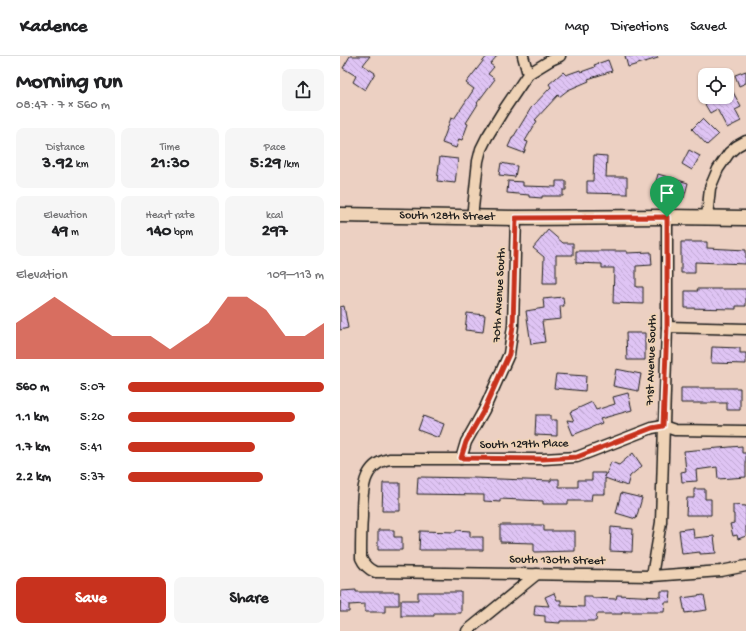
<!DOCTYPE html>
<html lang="en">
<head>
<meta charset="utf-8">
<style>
  :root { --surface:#fff; --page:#f6f6f6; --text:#202124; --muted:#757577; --line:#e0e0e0; --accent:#c8321e }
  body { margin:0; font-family:"Gochi Hand",sans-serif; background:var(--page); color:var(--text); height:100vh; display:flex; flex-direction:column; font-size:15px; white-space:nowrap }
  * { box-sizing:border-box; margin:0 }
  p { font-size:13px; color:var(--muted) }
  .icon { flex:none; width:22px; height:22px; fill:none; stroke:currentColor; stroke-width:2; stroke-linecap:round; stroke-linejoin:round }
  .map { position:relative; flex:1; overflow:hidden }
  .side { display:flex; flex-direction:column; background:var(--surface); width:340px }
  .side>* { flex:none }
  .controls { position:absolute; left:358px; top:12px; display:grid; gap:8px }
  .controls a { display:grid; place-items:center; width:36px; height:36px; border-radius:8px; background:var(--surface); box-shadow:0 1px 3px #0004; font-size:20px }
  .pin { position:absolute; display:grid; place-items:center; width:34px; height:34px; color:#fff; margin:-41px -17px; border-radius:50% 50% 50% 0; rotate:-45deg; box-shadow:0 0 4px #0007 }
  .pin .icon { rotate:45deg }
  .round { display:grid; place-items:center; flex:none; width:42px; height:42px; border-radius:8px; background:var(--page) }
  .overview { display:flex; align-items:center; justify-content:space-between; height:68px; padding:0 16px }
  h1 { font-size:22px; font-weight:800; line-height:30px }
  .stats { display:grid; grid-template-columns:repeat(3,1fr); gap:6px; height:68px; padding:4px 16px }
  .stats div { display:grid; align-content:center; border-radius:8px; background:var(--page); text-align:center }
  .stats b { font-size:17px; font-weight:800 }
  .stats small { font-size:11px; font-weight:400 }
  .stats p { font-size:11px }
  .chart { height:112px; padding:8px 16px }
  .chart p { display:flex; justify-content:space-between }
  .chart svg { width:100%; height:72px; margin-top:4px; fill:var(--accent); opacity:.7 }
  .cta { display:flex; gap:8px; margin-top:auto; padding:8px 16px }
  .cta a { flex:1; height:46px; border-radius:8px; background:var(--accent); color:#fff; font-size:16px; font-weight:800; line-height:46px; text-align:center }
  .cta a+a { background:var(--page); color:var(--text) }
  ul { padding:0 16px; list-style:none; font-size:13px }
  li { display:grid; grid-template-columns:64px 48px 1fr; align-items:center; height:30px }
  li i { height:10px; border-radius:5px; background:var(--accent) }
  header { display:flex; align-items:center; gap:24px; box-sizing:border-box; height:56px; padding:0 20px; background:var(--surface); border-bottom:1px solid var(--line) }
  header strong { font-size:19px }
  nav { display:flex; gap:22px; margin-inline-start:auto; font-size:14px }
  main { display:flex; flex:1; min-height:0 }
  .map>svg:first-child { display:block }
  .building { fill:url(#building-back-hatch); stroke:#1c1c1c }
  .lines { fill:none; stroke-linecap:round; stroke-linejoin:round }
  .street-casing { stroke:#1c1c1c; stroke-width:13 }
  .secondary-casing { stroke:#1c1c1c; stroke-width:17 }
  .street { stroke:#efd3b6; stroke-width:10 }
  .secondary { stroke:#efd3b6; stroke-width:14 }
  .route-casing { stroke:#fff; stroke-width:8 }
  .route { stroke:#c8321e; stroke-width:5 }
  .labels { text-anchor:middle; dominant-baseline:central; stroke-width:3.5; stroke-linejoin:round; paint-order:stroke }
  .street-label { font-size:12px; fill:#1c1c1c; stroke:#efd3b6 }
</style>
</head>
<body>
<header>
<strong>Kadence</strong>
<nav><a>Map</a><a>Directions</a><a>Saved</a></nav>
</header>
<main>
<section class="side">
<div class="overview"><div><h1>Morning run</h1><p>08:47 · 7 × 560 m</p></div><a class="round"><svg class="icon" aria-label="share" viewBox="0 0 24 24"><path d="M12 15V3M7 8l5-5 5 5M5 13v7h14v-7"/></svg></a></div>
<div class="stats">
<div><p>Distance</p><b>3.92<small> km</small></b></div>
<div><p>Time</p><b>21:30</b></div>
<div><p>Pace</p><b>5:29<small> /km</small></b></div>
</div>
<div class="stats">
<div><p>Elevation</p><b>49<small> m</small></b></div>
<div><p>Heart rate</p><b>140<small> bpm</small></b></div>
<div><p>kcal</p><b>297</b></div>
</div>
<div class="chart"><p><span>Elevation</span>109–113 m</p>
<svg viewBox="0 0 160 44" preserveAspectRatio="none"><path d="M0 44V22L10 14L20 6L30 14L40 22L50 30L60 30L70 30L80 38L90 30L100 22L110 6L120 6L130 14L140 30L150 30L160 22V44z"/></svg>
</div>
<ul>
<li><b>560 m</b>5:07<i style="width:100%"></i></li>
<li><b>1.1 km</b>5:20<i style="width:85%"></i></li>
<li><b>1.7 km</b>5:41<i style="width:65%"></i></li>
<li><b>2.2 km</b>5:37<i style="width:69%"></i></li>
</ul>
<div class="cta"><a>Save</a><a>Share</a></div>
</section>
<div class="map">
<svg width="406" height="575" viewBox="0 0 406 575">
  <defs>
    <pattern id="building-back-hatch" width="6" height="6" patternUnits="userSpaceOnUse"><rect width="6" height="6" fill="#dfc4f4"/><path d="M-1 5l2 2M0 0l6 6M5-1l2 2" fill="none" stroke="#bfa8d1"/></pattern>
  </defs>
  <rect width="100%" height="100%" fill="#ecd0c2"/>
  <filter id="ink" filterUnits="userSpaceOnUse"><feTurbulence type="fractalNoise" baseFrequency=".025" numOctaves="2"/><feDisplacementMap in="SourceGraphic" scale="8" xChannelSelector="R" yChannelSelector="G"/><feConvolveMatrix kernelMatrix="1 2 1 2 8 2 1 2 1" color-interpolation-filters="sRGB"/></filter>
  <g filter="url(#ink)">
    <g class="building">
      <path d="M 10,0 L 30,0 L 23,9 L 35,17 L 25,34 L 13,26 L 16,20 L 3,12 Z"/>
      <path d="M 147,0 L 157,0 L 150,8 L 154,11 L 148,18 L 155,23 L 137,47 L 138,48 L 126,67 L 128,68 L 122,84 L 119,83 L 116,92 L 102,87 L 111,62 L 114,63 L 134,33 L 126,27 Z"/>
      <path d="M 285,0 L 317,0 L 318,2 L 288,11 Z"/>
      <path d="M 268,4 L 272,15 L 248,23 L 249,25 L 228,34 L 219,41 L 218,39 L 195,64 L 197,65 L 185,85 L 188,86 L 184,97 L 168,91 L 173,80 L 174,80 L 191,52 L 211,31 L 209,28 L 223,16 L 226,19 L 240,14 L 241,16 L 255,11 L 254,9 Z"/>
      <path d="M 406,15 L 406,27 L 399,30 L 395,19 Z"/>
      <path d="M 393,36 L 401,51 L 395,54 L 401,65 L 387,72 L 377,53 L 370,57 L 363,45 L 370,41 L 387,41 L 387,40 Z"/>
      <path d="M 362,63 L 378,79 L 367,89 L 352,73 Z"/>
      <path d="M 349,94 L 360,100 L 352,114 L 342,108 Z"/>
      <path d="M 254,99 L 267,100 L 266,121 L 287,121 L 287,138 L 247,137 L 247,125 L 253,125 Z"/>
      <path d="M 100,101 L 118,103 L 115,127 L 97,125 Z"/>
      <path d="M 161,107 L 177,110 L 175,121 L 159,119 Z"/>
      <path d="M 318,118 L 348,127 L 344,142 L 314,133 Z"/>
      <path d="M 168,125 L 183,126 L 183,130 L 216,131 L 216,125 L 226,125 L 226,134 L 223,134 L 223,140 L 202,140 L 202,142 L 189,141 L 189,139 L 167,137 Z"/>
      <path d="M 208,174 L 223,187 L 233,187 L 233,199 L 216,199 L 216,227 L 203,227 L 204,201 L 193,192 Z"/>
      <path d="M 341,186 L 367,186 L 367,192 L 406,194 L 406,208 L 355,206 L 355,217 L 341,217 Z"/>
      <path d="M 236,195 L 287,195 L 287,197 L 311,196 L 312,209 L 296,210 L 296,231 L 303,231 L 303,248 L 273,247 L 274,212 L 262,212 L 262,208 L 236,207 Z"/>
      <path d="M 357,233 L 406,233 L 406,250 L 396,250 L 396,253 L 345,252 L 345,235 L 358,235 Z"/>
      <path d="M 223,241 L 224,250 L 220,250 L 221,263 L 202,265 L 205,286 L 191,288 L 186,255 L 204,252 L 203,243 Z"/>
      <path d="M 4,250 L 8,272 L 0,274 L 0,251 Z"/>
      <path d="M 127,257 L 145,259 L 143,276 L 125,274 Z"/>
      <path d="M 286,277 L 305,277 L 305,304 L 287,304 Z"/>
      <path d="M 372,291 L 400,292 L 400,297 L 406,297 L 406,308 L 371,307 Z"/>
      <path d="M 276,313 L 301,318 L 298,335 L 273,330 Z"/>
      <path d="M 216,318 L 246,320 L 245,335 L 214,332 Z"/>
      <path d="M 341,332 L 400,332 L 400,354 L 387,354 L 387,347 L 341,347 Z"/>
      <path d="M 288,337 L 292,354 L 260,363 L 262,367 L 233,379 L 227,364 L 234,365 L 230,356 L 252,346 L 256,354 L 275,348 L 273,341 Z"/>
      <path d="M 196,359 L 210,359 L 210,364 L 217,364 L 217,380 L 195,379 Z"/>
      <path d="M 83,360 L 104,368 L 99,382 L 78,374 Z"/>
      <path d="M 402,390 L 402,397 L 406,397 L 406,421 L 378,423 L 377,411 L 356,414 L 357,425 L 342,426 L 341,416 L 346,415 L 344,395 Z"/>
      <path d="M 293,397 L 302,410 L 290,420 L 287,430 L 265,422 L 265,438 L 252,438 L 251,445 L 228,445 L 228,448 L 203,448 L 203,445 L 160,443 L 160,446 L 144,445 L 144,439 L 77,438 L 78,421 L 134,422 L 211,425 L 211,423 L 219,423 L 219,431 L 238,431 L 238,424 L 252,424 L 252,417 L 265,417 L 265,421 L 271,406 L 279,409 Z"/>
      <path d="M 43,427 L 60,427 L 60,455 L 42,455 Z"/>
      <path d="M 354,433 L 365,433 L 365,443 L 371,443 L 371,459 L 346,459 L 347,442 L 354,442 Z"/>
      <path d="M 281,437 L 302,442 L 296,463 L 276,457 Z"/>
      <path d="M 393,449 L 406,450 L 406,480 L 398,483 L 397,479 L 393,480 L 390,468 L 394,467 L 394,458 L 393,458 Z"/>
      <path d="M 160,469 L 204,469 L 204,475 L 235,475 L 235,495 L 194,496 L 194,487 L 160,486 Z"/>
      <path d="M 271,471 L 293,473 L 292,496 L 270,495 Z"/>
      <path d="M 353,472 L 354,482 L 374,480 L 376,497 L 360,498 L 360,496 L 342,498 L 339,474 Z"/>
      <path d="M 38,474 L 54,474 L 54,481 L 62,481 L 62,494 L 38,494 Z"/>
      <path d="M 116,474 L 130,475 L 130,481 L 143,481 L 143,494 L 79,494 L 80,475 L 116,476 Z"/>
      <path d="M 16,534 L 16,536 L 59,536 L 59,549 L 45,549 L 45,556 L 25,556 L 25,548 L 9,549 L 9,556 L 0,556 L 1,535 Z"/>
      <path d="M 321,535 L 331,535 L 330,546 L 325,546 L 324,556 L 282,556 L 282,558 L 257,558 L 256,565 L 220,565 L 220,567 L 205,566 L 205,560 L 194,559 L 195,549 L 209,550 L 205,541 L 214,537 L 217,544 L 221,544 L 221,550 L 244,551 L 244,540 L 252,540 L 252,542 L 276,543 L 277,539 L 321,541 Z"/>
      <path d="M 78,536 L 121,536 L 121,557 L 94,557 L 94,560 L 61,560 L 61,544 L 78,544 Z"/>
      <path d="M 364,539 L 367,554 L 345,557 L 342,542 Z"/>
    </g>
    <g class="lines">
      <defs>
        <g id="street">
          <path d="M 188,18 L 211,4 L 220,0"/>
          <path d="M 367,161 L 370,132 L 378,113 L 389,97 L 397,90 L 406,85"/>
          <path d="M 132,162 L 138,105 L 141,93 L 147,81 L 163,55 L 188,18 L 183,0"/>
          <path d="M 327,271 L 406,273"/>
          <path d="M 406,375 L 335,374 L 323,370 L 312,372 L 237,401 L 203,403 L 50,403 C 21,408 22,438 22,461 C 21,475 21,488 21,502 C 24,509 28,513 35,516 L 312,520 L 381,515 L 406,510"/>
          <path d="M 121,403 L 126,386 L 144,354 L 169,298 L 173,270 L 176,162"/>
          <path d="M 312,520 L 321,466 L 327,271 L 327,161"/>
          <path d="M 127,575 L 197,518"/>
        </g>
        <g id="secondary">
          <path id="s1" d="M 0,159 L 176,162 L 327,161 L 406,162"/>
        </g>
      </defs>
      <use href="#street" class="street-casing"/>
      <use href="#secondary" class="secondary-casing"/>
      <use href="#street" class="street"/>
      <use href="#secondary" class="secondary"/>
    </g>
  </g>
  <g class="lines" filter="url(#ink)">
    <defs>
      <path id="route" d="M 327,161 L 327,271 L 323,370 L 312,372 L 237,401 L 203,403 L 121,402 L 126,386 L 144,354 L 169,298 L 173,270 L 176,162 Z"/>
    </defs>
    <use href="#route" class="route-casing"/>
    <use href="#route" class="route"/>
  </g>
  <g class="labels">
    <g class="street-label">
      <text stroke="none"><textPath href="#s1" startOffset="107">South 128th Street</textPath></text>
      <text transform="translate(160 239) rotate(-87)">70th Avenue South</text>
      <text transform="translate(312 304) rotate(-88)">71st Avenue South</text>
      <text transform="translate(184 389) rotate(-1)">South 129th Place</text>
      <text transform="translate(217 505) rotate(1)">South 130th Street</text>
    </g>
  </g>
</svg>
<div class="controls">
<a><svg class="icon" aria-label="locate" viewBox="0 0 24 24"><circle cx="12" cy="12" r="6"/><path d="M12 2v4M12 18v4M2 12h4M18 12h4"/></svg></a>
</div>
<div class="pin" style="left:327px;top:161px;background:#1e9e55"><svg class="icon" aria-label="arrive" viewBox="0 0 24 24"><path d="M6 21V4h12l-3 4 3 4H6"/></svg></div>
</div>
</main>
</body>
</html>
